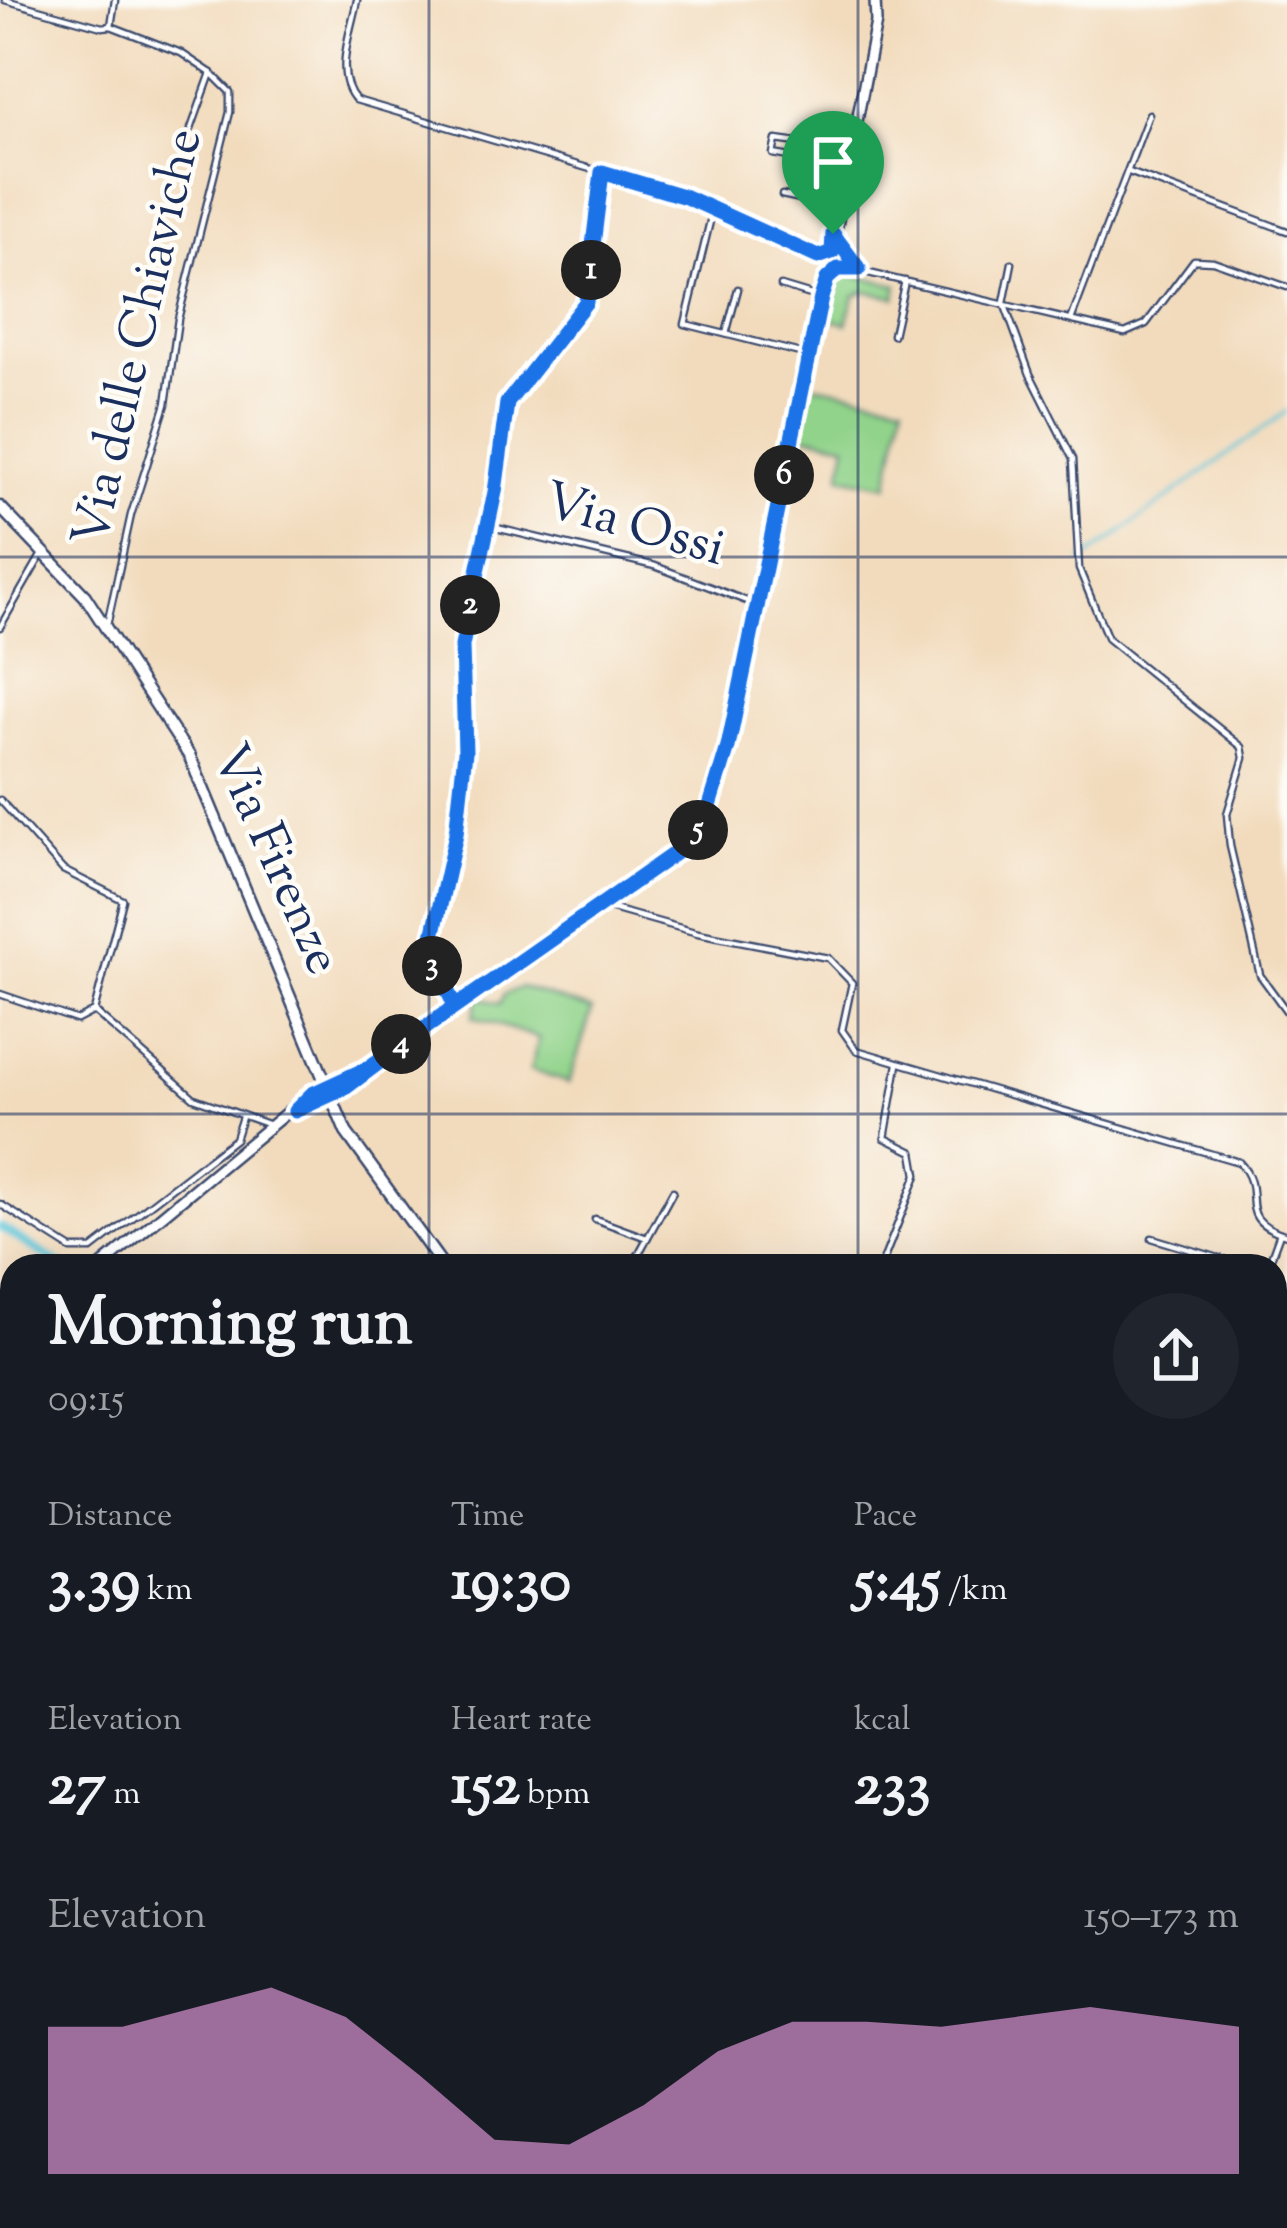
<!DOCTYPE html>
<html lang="en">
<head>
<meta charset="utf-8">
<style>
  :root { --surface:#171b24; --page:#20242c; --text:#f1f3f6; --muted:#9ea1a6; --accent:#d690ce }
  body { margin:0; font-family:"Sorts Mill Goudy",serif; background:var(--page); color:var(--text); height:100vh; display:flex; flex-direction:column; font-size:45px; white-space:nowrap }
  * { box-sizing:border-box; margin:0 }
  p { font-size:39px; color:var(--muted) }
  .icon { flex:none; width:66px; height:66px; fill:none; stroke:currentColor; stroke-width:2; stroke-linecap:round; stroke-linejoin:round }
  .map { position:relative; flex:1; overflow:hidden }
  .sheet { position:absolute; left:0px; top:1254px; width:1287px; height:975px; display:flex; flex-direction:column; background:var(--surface); border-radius:36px 36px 0 0; box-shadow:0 12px 48px #0002 }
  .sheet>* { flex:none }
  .pin { position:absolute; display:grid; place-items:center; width:102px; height:102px; color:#fff; margin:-123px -51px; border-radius:50% 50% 50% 0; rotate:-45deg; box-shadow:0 0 12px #0007 }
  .pin .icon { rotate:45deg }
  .km { position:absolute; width:60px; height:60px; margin:-30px; border-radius:50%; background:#222; color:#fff; font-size:33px; line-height:60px; text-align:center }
  .round { display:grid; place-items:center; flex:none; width:126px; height:126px; border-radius:63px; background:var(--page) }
  .overview { display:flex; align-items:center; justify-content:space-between; height:204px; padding:0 48px }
  h1 { font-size:66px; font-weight:700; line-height:90px }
  .stats { display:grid; grid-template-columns:repeat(3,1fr); gap:18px; height:204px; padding:12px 48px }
  .stats div { display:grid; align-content:center }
  .stats b { font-size:60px; font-weight:700 }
  .stats small { font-size:33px; font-weight:400 }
  .stats p { font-size:33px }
  .chart { height:336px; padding:24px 48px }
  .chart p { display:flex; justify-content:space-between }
  .chart svg { width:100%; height:216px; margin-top:12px; fill:var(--accent); opacity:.7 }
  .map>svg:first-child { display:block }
  .green { fill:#91d38a; stroke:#568174; stroke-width:3 }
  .forest { fill:#74b576; stroke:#48726a; stroke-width:3 }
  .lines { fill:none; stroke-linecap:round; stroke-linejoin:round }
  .stream { stroke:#5cc5d8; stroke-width:3 }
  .river { stroke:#5cc5d8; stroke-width:9 }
  .street-casing { stroke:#3b496c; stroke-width:9 }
  .secondary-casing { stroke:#3b496c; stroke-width:14 }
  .primary-casing { stroke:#3b496c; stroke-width:15 }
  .street { stroke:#fff; stroke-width:4.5 }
  .secondary { stroke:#fff; stroke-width:9 }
  .primary { stroke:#fff; stroke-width:10 }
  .route-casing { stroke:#fff; stroke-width:24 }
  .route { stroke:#1a73e8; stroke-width:15 }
  .grid { fill:none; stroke:#1b2f5e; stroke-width:3; stroke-opacity:0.55 }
  .labels { text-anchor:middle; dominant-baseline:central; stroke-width:9; stroke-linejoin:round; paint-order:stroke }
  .street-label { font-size:51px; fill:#1b2f5e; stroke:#fdfcf7 }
</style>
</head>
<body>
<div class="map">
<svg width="1287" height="2228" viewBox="0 0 1287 2228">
  <rect width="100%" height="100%" fill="#fdfcf7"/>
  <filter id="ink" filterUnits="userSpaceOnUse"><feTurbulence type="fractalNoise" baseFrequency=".00833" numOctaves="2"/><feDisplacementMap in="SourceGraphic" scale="24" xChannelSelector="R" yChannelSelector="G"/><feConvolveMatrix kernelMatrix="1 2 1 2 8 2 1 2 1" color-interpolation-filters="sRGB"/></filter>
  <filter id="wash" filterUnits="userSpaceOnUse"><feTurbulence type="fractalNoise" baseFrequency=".004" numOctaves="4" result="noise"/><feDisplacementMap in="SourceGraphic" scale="48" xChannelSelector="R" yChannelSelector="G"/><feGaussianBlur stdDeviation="2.7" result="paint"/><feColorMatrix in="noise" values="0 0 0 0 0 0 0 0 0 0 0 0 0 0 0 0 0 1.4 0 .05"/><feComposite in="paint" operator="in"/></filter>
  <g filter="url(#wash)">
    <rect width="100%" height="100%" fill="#f2dbbd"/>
    <g class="green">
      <path d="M 848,274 L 898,285 L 896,297 L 864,291 L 854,296 L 847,324 L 822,317 L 831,282 Z"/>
      <path d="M 807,383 L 904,403 L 888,485 L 841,476 L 847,444 L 798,434 Z"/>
      <path d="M 521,987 L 592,1010 L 569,1083 L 530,1070 L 539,1038 L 473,1017 L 479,997 L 500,1004 L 503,995 Z"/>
      <path d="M 1275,2039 L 1287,2043 L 1287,2158 L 1278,2176 Z"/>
      <path d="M 624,2217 L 1048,2217 L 1044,2228 L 622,2228 Z"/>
    </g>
    <path class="forest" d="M 1275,1989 L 1287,1989 L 1287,2043 L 1275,2039 Z"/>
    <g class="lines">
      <g class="stream">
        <path d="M 1082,561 L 1287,411"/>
        <path d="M 693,2217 L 695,2228"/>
      </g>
      <g class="river">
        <path d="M 0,1227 L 62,1266"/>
        <path d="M 0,2139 L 12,2113"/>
      </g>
    </g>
  </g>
  <g filter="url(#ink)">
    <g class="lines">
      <defs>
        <g id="street">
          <path d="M 5,0 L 102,27 L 111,26 L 115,0"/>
          <path d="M 357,0 C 351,31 333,75 356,100 L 686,197 L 829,263"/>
          <path d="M 111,26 L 181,53 L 211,73 L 191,129"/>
          <path d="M 795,158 L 798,143 L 776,140 L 773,154 L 846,167"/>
          <path d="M 1129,172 L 1287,231"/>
          <path d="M 782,195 L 838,207"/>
          <path d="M 713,209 L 685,324 L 808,355"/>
          <path d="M 848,259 L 859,269"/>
          <path d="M 1012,263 L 1004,303 L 1030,374 L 1073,459 L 1079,569 L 1108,639 L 1242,747 L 1244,758 L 1227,814 L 1230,846 L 1260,975 L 1287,1012"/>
          <path d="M 843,267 L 1125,333 L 1146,324 L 1194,260 L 1213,261 L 1287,287"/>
          <path d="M 781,286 L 821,298"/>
          <path d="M 1071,320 L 1149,114"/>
          <path d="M 726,334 L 738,289"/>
          <path d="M 893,335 L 905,281"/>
          <path d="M 488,526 L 655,566 L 757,605"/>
          <path d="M 107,625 L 131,515 L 166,404 L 178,319 L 230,112 L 230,92 L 211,73"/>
          <path d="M 0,627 L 42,554"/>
          <path d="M 0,800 L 63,870 L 123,900 L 94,1011 L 194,1098 L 270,1125"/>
          <path d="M 602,906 L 698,933 L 828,958 L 852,983 L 842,1030 L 856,1050 L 1239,1162 C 1269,1194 1230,1218 1287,1235"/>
          <path d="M 0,994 L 77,1020 L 94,1011"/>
          <path d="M 455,1005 L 429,954 L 456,834 L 465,752 L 462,646 L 495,492 L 507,403 L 586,302 L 602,172"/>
          <path d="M 0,1204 L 71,1249 L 92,1249 L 235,1139 L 242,1117"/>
          <path d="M 595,1219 L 647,1238"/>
          <path d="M 1152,1238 L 1245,1266"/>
          <path d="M 632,1266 L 673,1191"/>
          <path d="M 881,1266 L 917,1175 L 913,1152 L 885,1138 L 898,1064"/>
          <path d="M 1268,1266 L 1280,1233"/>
          <path d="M 0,1509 L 12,1509"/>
          <path d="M 0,1526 L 12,1529"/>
          <path d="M 0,1668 L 12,1671"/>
          <path d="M 0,1784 L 12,1746"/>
          <path d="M 0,1817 L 12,1819"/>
          <path d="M 114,2217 L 116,2228"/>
          <path d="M 152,2217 L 154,2228"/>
          <path d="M 550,2217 L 602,2228"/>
          <path d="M 1093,2217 L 1101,2228"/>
          <path d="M 194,2228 L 194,2217"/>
          <path d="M 523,2228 L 523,2217"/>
          <path d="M 607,2228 L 609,2217"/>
          <path d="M 1216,2228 L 1219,2217"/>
        </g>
        <g id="secondary">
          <circle cx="838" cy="260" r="9"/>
          <path d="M 832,252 L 876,22 L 875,0"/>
          <path d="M 312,1094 L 367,1068 L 678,851 L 706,819 L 728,747 L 830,263"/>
          <path d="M 300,1109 L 353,1081"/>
          <path d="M 101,1266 L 314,1090"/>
          <path d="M 0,1348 L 12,1338"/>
        </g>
        <g id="primary">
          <path d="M 0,507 L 85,596 L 190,757 L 346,1132 L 443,1266"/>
          <path d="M 1275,1900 L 1287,1898"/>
        </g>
      </defs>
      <use href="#street" class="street-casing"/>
      <use href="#secondary" class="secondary-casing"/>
      <use href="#primary" class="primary-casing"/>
      <use href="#street" class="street"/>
      <use href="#secondary" class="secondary"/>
      <use href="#primary" class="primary"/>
    </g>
  </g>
  <g class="lines" filter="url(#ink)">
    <defs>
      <path id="route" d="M 833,234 L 832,252 L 818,257 L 686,197 L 602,172 L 586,302 L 507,403 L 495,492 L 462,646 L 465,752 L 456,834 L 429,954 L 455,1006 L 345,1088 L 295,1111 L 312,1094 L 368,1068 L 678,851 L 706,819 L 728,747 L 821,298 L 827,279 L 838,269 L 859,269 L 833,234"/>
    </defs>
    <use href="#route" class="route-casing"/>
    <use href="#route" class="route"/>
  </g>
  <path class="grid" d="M 429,0 L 429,1266M 858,0 L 858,1266M 0,557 L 1287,557M 0,1114 L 1287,1114M 0,1671 L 12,1671M 1275,1671 L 1287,1671M 429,2217 L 429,2228M 858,2217 L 858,2228"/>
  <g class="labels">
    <g class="street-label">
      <text transform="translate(140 338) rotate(-77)">Via delle Chiaviche</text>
      <text transform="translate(634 527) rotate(16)">Via Ossi</text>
      <text transform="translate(274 860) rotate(66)">Via Firenze</text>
    </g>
  </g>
</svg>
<div class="pin" style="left:833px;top:234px;background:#1e9e55"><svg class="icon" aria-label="arrive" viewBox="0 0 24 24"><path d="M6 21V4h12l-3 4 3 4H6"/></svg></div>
<b class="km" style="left:591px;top:270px">1</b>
<b class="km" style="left:470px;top:605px">2</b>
<b class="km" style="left:432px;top:966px">3</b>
<b class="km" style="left:401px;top:1044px">4</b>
<b class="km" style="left:698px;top:830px">5</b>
<b class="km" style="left:784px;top:475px">6</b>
<section class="sheet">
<div class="overview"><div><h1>Morning run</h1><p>09:15</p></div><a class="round"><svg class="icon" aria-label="share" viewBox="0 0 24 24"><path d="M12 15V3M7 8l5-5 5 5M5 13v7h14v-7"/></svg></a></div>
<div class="stats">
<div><p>Distance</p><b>3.39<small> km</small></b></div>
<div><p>Time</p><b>19:30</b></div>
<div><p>Pace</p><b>5:45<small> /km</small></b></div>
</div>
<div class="stats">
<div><p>Elevation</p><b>27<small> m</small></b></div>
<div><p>Heart rate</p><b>152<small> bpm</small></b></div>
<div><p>kcal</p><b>233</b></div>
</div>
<div class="chart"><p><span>Elevation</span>150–173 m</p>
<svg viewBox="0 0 160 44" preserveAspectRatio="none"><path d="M0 44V14L10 14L20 10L30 6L40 12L50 24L60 37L70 38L80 30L90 19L100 13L110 13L120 14L130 12L140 10L150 12L160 14V44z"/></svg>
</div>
</section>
</div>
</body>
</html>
